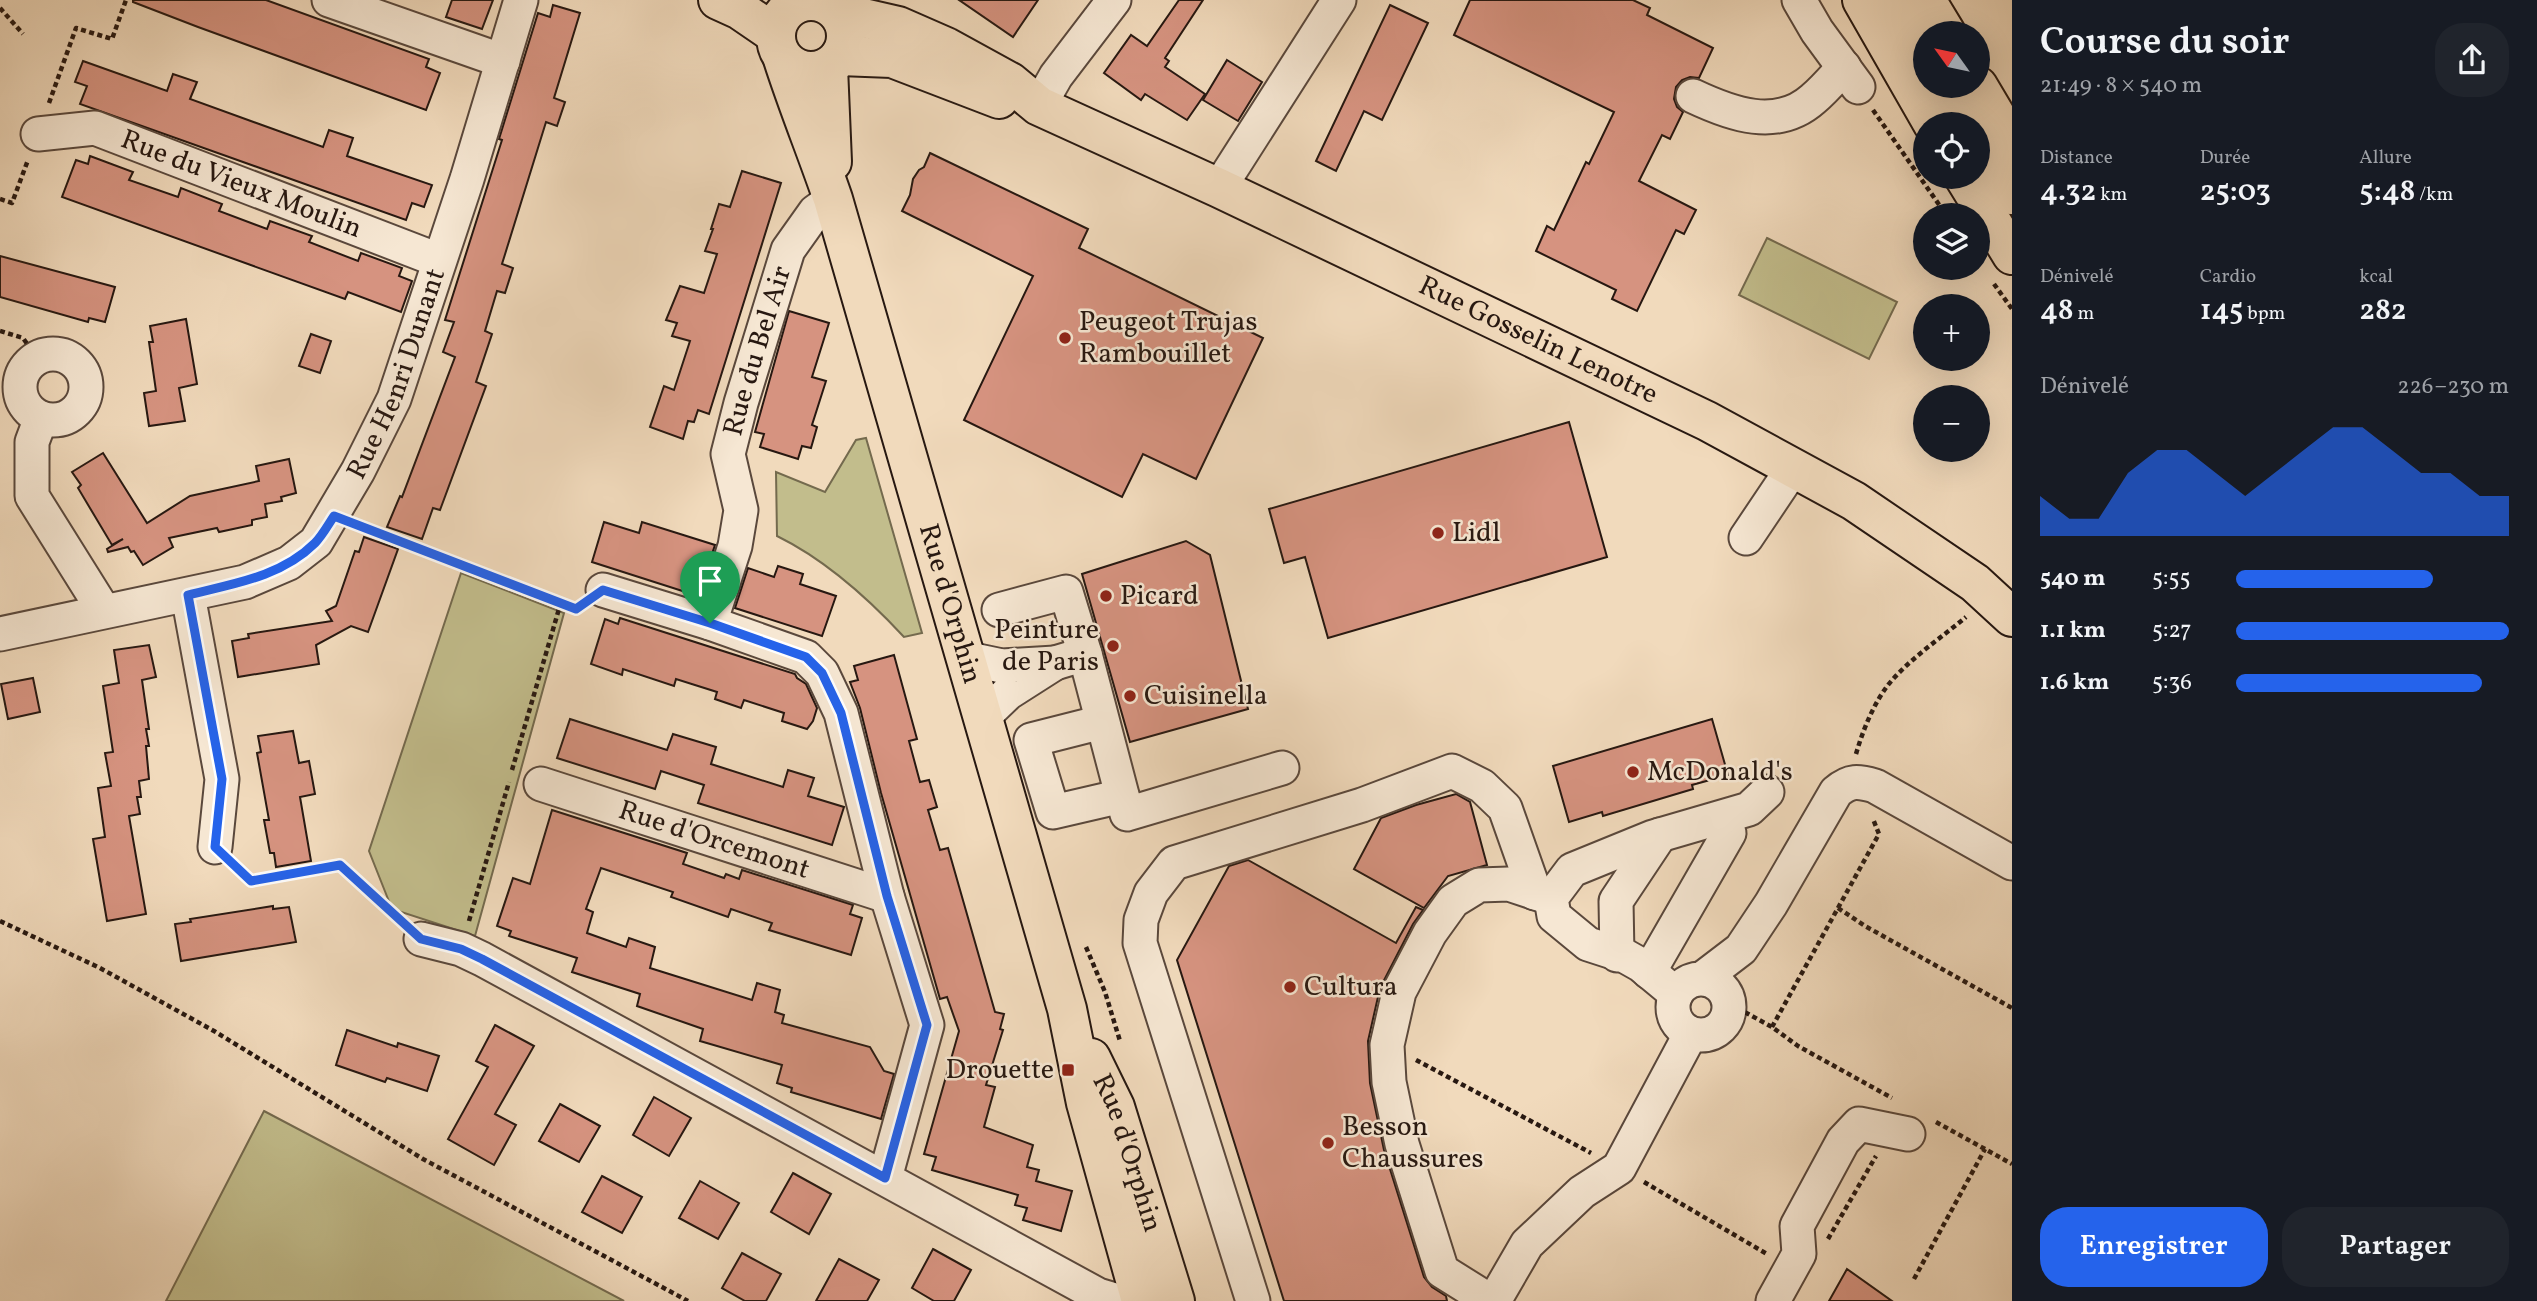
<!DOCTYPE html>
<html lang="fr">
<head>
<meta charset="utf-8">
<style>
  :root { --surface:#171b24; --page:#20242c; --text:#f1f3f6; --muted:#9ea1a6; --accent:#2563eb }
  body { margin:0; font-family:Vollkorn,serif; background:var(--page); color:var(--text); height:100vh; display:flex; flex-direction:column; font-size:26px; white-space:nowrap }
  * { box-sizing:border-box; margin:0 }
  p { font-size:23px; color:var(--muted) }
  .icon { flex:none; width:38px; height:38px; fill:none; stroke:currentColor; stroke-width:2; stroke-linecap:round; stroke-linejoin:round }
  .map { position:relative; flex:1; overflow:hidden }
  .panel { display:flex; flex-direction:column; background:var(--surface); width:525px }
  .panel>* { flex:none }
  .needle { width:46px; rotate:303deg }
  .controls { position:absolute; left:1913px; top:21px; display:grid; gap:14px }
  .controls a { display:grid; place-items:center; width:77px; height:77px; border-radius:50%; background:var(--surface); box-shadow:0 7px 28px #0002; font-size:35px }
  .pin { position:absolute; display:grid; place-items:center; width:60px; height:60px; color:#fff; margin:-72px -30px; border-radius:50% 50% 50% 0; rotate:-45deg; box-shadow:0 0 7px #0007 }
  .pin .icon { rotate:45deg }
  .round { display:grid; place-items:center; flex:none; width:74px; height:74px; border-radius:28px; background:var(--page) }
  .headline { display:flex; align-items:center; justify-content:space-between; height:119px; padding:0 28px }
  h1 { font-size:38px; font-weight:600; line-height:52px }
  .stats { display:grid; grid-template-columns:repeat(3,1fr); gap:10px; height:119px; padding:7px 28px }
  .stats div { display:grid; align-content:center }
  .stats b { font-size:30px; font-weight:600 }
  .stats small { font-size:19px; font-weight:400 }
  .stats p { font-size:19px }
  .chart { height:196px; padding:14px 28px }
  .chart p { display:flex; justify-content:space-between }
  .chart svg { width:100%; height:126px; margin-top:7px; fill:var(--accent); opacity:.7 }
  .cta { display:flex; gap:14px; margin-top:auto; padding:14px 28px }
  .cta a { flex:1; height:80px; border-radius:28px; background:var(--accent); color:#fff; font-size:28px; font-weight:600; line-height:80px; text-align:center }
  .cta a+a { background:var(--page); color:var(--text) }
  ul { padding:0 28px; list-style:none; font-size:23px }
  li { display:grid; grid-template-columns:112px 84px 1fr; align-items:center; height:52px }
  li i { height:18px; border-radius:9px; background:var(--accent) }
  main { display:flex; flex:1; min-height:0 }
  .map>svg:first-child { display:block }
  .green { fill:#c2bd8c; stroke:#746a4e; stroke-width:2 }
  .building { fill:#d69380; stroke:#271811; stroke-width:2 }
  .lines { fill:none; stroke-linecap:round; stroke-linejoin:round }
  .minor-casing { stroke:#5a483c; stroke-width:37 }
  .major-casing { stroke:#271811; stroke-width:42 }
  .path { stroke:#271811; stroke-width:4.5; stroke-dasharray:5 3.5; stroke-linecap:butt }
  .minor { stroke:#f6e7d3; stroke-width:33 }
  .major { stroke:#f1dabc; stroke-width:38 }
  .route-casing { stroke:#fff; stroke-width:14 }
  .route { stroke:#2563eb; stroke-width:9 }
  .poi-dot { fill:#8f2418; stroke:#f6e7d3; stroke-width:2.5 }
  .labels { text-anchor:middle; dominant-baseline:central; stroke-width:5; stroke-linejoin:round; paint-order:stroke }
  .street-label { font-size:28px; fill:#271811; stroke:#f6e7d3 }
  .poi-label { font-size:28px; fill:#271811; stroke:#f6e7d3; text-anchor:start }
</style>
</head>
<body>
<main>
<div class="map">
<svg width="2012" height="1301" viewBox="0 0 2012 1301">
  <rect width="100%" height="100%" fill="#f1dabc"/>
  <filter id="stains"><feTurbulence type="fractalNoise" baseFrequency=".00286" numOctaves="4"/><feColorMatrix values="0 0 0 0 .2 0 0 0 0 .09 0 0 0 0 .02 0 0 0 .5 -.17"/></filter>
  <radialGradient id="worn" r=".72"><stop offset=".6" stop-color="#630" stop-opacity="0"/><stop offset="1" stop-color="#630" stop-opacity=".3"/></radialGradient>
  <g class="green">
    <path d="M 1767,238 L 1897,302 L 1869,359 L 1739,295 Z"/>
    <path d="M 866,438 L 922,633 L 904,637 C 867,597 826,560 777,536 L 776,472 L 825,492 L 856,440 Z"/>
    <path d="M 461,573 L 564,613 L 475,936 L 392,909 L 369,851 Z"/>
    <path d="M 264,1111 L 624,1301 L 166,1301 Z"/>
  </g>
  <g class="building">
    <path d="M 133,0 L 266,0 L 429,59 L 426,67 L 440,73 L 426,110 L 198,27 L 133,2 Z"/>
    <path d="M 452,0 L 493,0 L 482,29 L 446,17 Z"/>
    <path d="M 959,0 L 1038,0 L 1013,37 Z"/>
    <path d="M 1179,0 L 1203,0 L 1165,58 L 1169,61 L 1165,67 L 1205,94 L 1187,120 L 1145,94 L 1141,100 L 1104,73 L 1131,35 L 1147,46 Z"/>
    <path d="M 1470,0 L 1633,0 L 1650,8 L 1647,15 L 1713,48 L 1699,78 L 1690,77 L 1682,80 L 1676,87 L 1674,99 L 1677,107 L 1683,112 L 1670,139 L 1662,135 L 1639,181 L 1696,210 L 1684,234 L 1676,230 L 1637,311 L 1612,299 L 1616,290 L 1536,251 L 1547,226 L 1554,230 L 1586,162 L 1589,164 L 1614,112 L 1454,35 Z"/>
    <path d="M 553,5 L 580,13 L 554,98 L 565,102 L 557,126 L 546,122 L 502,264 L 513,268 L 505,293 L 497,291 L 485,331 L 492,334 L 476,382 L 486,386 L 440,510 L 433,508 L 422,539 L 387,527 L 400,496 L 402,497 L 455,357 L 443,352 L 454,322 L 445,320 L 502,140 L 499,139 L 538,13 L 550,17 Z"/>
    <path d="M 1390,5 L 1428,23 L 1382,120 L 1364,111 L 1336,171 L 1316,161 Z"/>
    <path d="M 1227,60 L 1262,82 L 1238,121 L 1203,100 Z"/>
    <path d="M 83,61 L 167,91 L 173,74 L 197,82 L 190,99 L 323,147 L 329,130 L 353,138 L 347,156 L 432,185 L 424,207 L 412,203 L 406,220 L 80,104 L 87,86 L 75,82 Z"/>
    <path d="M 930,153 L 1088,229 L 1079,248 L 1263,338 L 1196,479 L 1143,454 L 1122,497 L 964,420 L 1033,276 L 902,211 L 910,195 L 913,179 L 919,170 L 924,167 Z"/>
    <path d="M 90,156 L 133,172 L 129,180 L 178,197 L 181,188 L 222,204 L 219,211 L 267,229 L 270,221 L 312,236 L 309,242 L 358,261 L 361,253 L 402,268 L 399,276 L 412,281 L 401,312 L 348,292 L 345,299 L 62,197 L 76,160 L 88,164 Z"/>
    <path d="M 742,171 L 781,183 L 709,414 L 698,410 L 694,422 L 688,421 L 683,439 L 650,427 L 664,386 L 674,390 L 690,341 L 672,336 L 677,323 L 666,320 L 680,286 L 704,293 L 717,254 L 705,251 L 713,229 L 711,229 L 719,204 L 730,207 Z"/>
    <path d="M 0,256 L 115,287 L 105,322 L 89,318 L 88,322 L 0,297 Z"/>
    <path d="M 789,311 L 829,323 L 812,377 L 826,381 L 812,425 L 817,427 L 811,448 L 802,446 L 798,459 L 760,447 L 764,434 L 755,432 Z"/>
    <path d="M 186,319 L 197,384 L 179,388 L 185,421 L 149,426 L 144,393 L 156,391 L 149,342 L 153,342 L 150,326 Z"/>
    <path d="M 311,334 L 331,341 L 320,373 L 299,366 Z"/>
    <path d="M 1569,422 L 1607,557 L 1328,638 L 1305,557 L 1284,563 L 1269,509 Z"/>
    <path d="M 103,453 L 147,523 L 190,496 L 259,481 L 256,466 L 289,459 L 296,493 L 281,497 L 282,501 L 265,504 L 267,517 L 252,520 L 252,525 L 219,532 L 217,528 L 169,538 L 173,547 L 143,565 L 134,551 L 131,552 L 128,547 L 108,552 L 107,549 L 123,539 L 112,545 L 78,488 L 81,485 L 72,472 Z"/>
    <path d="M 604,522 L 639,533 L 642,522 L 715,545 L 698,596 L 592,562 Z"/>
    <path d="M 364,537 L 398,549 L 368,632 L 351,626 L 316,645 L 319,664 L 238,677 L 232,641 L 249,638 L 248,634 L 332,621 L 326,611 L 336,606 L 355,551 L 359,552 Z"/>
    <path d="M 1186,541 L 1210,555 L 1248,709 L 1130,742 L 1082,574 Z"/>
    <path d="M 778,566 L 803,574 L 800,584 L 836,596 L 822,636 L 735,608 L 748,568 L 774,577 Z"/>
    <path d="M 620,618 L 795,674 L 797,678 L 806,684 L 817,708 L 813,721 L 807,729 L 782,721 L 784,713 L 744,700 L 741,708 L 715,699 L 717,692 L 676,679 L 674,686 L 623,669 L 622,675 L 591,664 L 605,619 L 618,624 Z"/>
    <path d="M 149,645 L 156,677 L 142,680 L 149,729 L 146,729 L 149,746 L 146,746 L 149,779 L 139,781 L 141,797 L 137,797 L 140,814 L 129,816 L 146,914 L 107,921 L 93,839 L 105,837 L 98,788 L 111,786 L 105,753 L 113,752 L 103,686 L 119,683 L 114,650 Z"/>
    <path d="M 894,655 L 917,739 L 909,741 L 920,782 L 929,780 L 937,807 L 928,810 L 940,850 L 948,848 L 995,1012 L 1004,1014 L 1000,1029 L 1003,1030 L 986,1085 L 995,1087 L 984,1127 L 1033,1145 L 1027,1167 L 1039,1170 L 1036,1181 L 1072,1191 L 1061,1231 L 1023,1220 L 1027,1208 L 1015,1205 L 1018,1195 L 932,1170 L 936,1157 L 924,1154 L 959,1031 L 947,997 L 940,999 L 881,793 L 860,708 L 850,682 L 858,680 L 854,666 Z"/>
    <path d="M 33,678 L 40,712 L 8,719 L 1,684 Z"/>
    <path d="M 570,719 L 667,750 L 673,734 L 716,747 L 711,764 L 783,787 L 788,770 L 814,778 L 808,796 L 844,807 L 832,845 L 698,803 L 704,785 L 661,771 L 655,789 L 557,758 Z"/>
    <path d="M 1712,719 L 1728,775 L 1692,785 L 1693,789 L 1603,816 L 1602,812 L 1569,822 L 1553,766 Z"/>
    <path d="M 293,731 L 299,763 L 309,761 L 315,794 L 300,797 L 311,861 L 276,867 L 274,853 L 270,853 L 264,820 L 269,820 L 257,753 L 261,752 L 258,736 Z"/>
    <path d="M 1456,794 L 1470,802 L 1487,865 L 1448,876 L 1424,908 L 1354,869 L 1381,818 L 1416,805 Z"/>
    <path d="M 552,810 L 687,853 L 683,864 L 724,878 L 726,874 L 739,879 L 742,870 L 853,905 L 850,914 L 862,918 L 851,955 L 769,930 L 772,923 L 731,909 L 728,917 L 671,897 L 673,892 L 601,868 L 586,909 L 593,912 L 587,933 L 626,947 L 629,938 L 655,947 L 650,968 L 752,1000 L 757,983 L 780,990 L 775,1012 L 784,1015 L 782,1023 L 870,1047 L 884,1071 L 894,1074 L 881,1119 L 791,1092 L 792,1088 L 777,1083 L 782,1065 L 700,1041 L 703,1029 L 637,1006 L 640,994 L 572,972 L 577,958 L 509,936 L 511,931 L 497,926 L 513,878 L 530,884 Z"/>
    <path d="M 1248,860 L 1396,943 L 1416,907 L 1423,910 L 1413,924 L 1380,988 L 1368,1041 L 1370,1083 L 1384,1150 L 1424,1277 L 1432,1287 L 1446,1296 L 1447,1301 L 1284,1301 L 1177,960 L 1229,866 Z"/>
    <path d="M 273,906 L 273,909 L 289,907 L 296,942 L 181,961 L 175,924 L 191,922 L 190,919 Z"/>
    <path d="M 495,1025 L 534,1046 L 495,1114 L 516,1125 L 494,1165 L 448,1139 L 488,1067 L 476,1061 Z"/>
    <path d="M 347,1030 L 397,1047 L 398,1043 L 439,1056 L 427,1091 L 387,1078 L 385,1082 L 336,1065 Z"/>
    <path d="M 654,1097 L 691,1118 L 669,1156 L 633,1135 Z"/>
    <path d="M 560,1104 L 600,1126 L 579,1162 L 539,1141 Z"/>
    <path d="M 793,1173 L 831,1194 L 809,1234 L 771,1212 Z"/>
    <path d="M 602,1176 L 642,1197 L 622,1233 L 582,1212 Z"/>
    <path d="M 700,1181 L 739,1203 L 718,1239 L 679,1218 Z"/>
    <path d="M 933,1249 L 971,1270 L 954,1301 L 934,1301 L 912,1288 Z"/>
    <path d="M 742,1253 L 781,1274 L 766,1301 L 745,1301 L 722,1288 Z"/>
    <path d="M 839,1259 L 879,1280 L 867,1301 L 816,1301 Z"/>
    <path d="M 1847,1269 L 1892,1301 L 1829,1301 Z"/>
  </g>
  <g class="lines">
    <defs>
      <g id="minor">
        <path d="M 329,0 L 503,61"/>
        <path d="M 1799,0 L 1817,31 L 1858,87"/>
        <path d="M 1693,96 C 1731,114 1777,131 1813,99 C 1824,90 1834,78 1844,67"/>
        <path d="M 1039,106 L 1056,76 L 1114,0"/>
        <path id="s1" d="M 38,134 L 95,128 L 438,260"/>
        <path d="M 1219,188 L 1339,0"/>
        <circle cx="53" cy="387" r="33"/>
        <path d="M 41,418 L 32,442 L 32,496 L 104,611"/>
        <path d="M 1746,538 L 1793,468"/>
        <path d="M 603,590 L 710,623 L 806,657 L 822,673 L 841,713 L 887,896 L 927,1025 L 885,1178"/>
        <path d="M 188,595 L 222,779 L 215,847"/>
        <path d="M 999,610 L 1066,592 L 1085,654"/>
        <path id="s2" d="M 710,623 L 735,546 L 741,510 L 728,454 L 741,403 L 788,250 L 815,212 L 833,199"/>
        <path id="s3" d="M 0,634 L 245,582 L 289,563 L 316,542 L 358,471 L 394,399 L 467,179 L 521,0"/>
        <path d="M 964,658 L 1002,666 L 1055,663 L 1008,693 L 983,717"/>
        <path d="M 1055,663 L 1085,654 L 1127,814 L 1282,768"/>
        <path d="M 1102,722 L 1031,740 L 1053,812 L 1122,796"/>
        <path id="s4" d="M 541,784 L 887,896"/>
        <path d="M 421,939 L 461,949 L 482,959 L 1098,1295 L 1118,1301"/>
        <path d="M 1617,955 L 1616,901 L 1660,835"/>
        <path d="M 1649,972 L 1729,833 L 1723,818"/>
        <path d="M 1703,978 L 1741,949 L 1771,904 L 1836,792 C 1850,780 1858,781 1875,786 L 2012,863"/>
        <circle cx="1701" cy="1007" r="28"/>
        <path d="M 1676,994 L 1641,965 L 1625,956 L 1588,944 L 1554,916 L 1551,898 L 1572,870 L 1653,837 L 1749,809 L 1767,792"/>
        <path d="M 1253,1301 L 1140,943 L 1141,920 L 1151,893 L 1174,863 L 1362,805 L 1452,771 L 1482,786 L 1505,808 L 1535,893"/>
        <path d="M 1490,1301 L 1442,1271 L 1402,1144 L 1389,1082 L 1387,1045 L 1399,992 L 1430,933 L 1453,901 L 1479,885 L 1509,884 L 1548,897"/>
        <path d="M 1494,1301 L 1527,1244 L 1582,1192 L 1619,1168 L 1690,1035"/>
        <path d="M 1773,1301 L 1799,1254 L 1797,1226 L 1843,1141 L 1859,1124 L 1908,1134"/>
      </g>
      <g id="major">
        <path d="M 718,0 L 740,10 L 775,34"/>
        <path d="M 1862,0 L 1933,124"/>
        <path d="M 1892,0 L 1925,54"/>
        <path d="M 1926,0 L 1946,33"/>
        <circle cx="811" cy="36" r="35"/>
        <path id="s5" d="M 837,12 L 898,26 L 946,47 L 1010,82 L 1039,106 L 1219,188 L 1707,421 L 1854,501 L 1975,583 L 2012,617"/>
        <path d="M 840,56 L 892,58 L 999,99"/>
        <path id="s6" d="M 783,59 C 798,106 817,152 833,199 L 1067,1009 L 1086,1103 L 1141,1301"/>
        <path d="M 828,67 L 832,162"/>
        <path d="M 1945,86 L 1968,124"/>
        <path d="M 1978,86 L 2012,143"/>
        <path d="M 1978,139 L 2012,195"/>
        <path d="M 1964,177 L 2012,255"/>
        <path id="s7" d="M 1091,1058 L 1115,1107 L 1175,1301"/>
      </g>
    </defs>
    <use href="#minor" class="minor-casing"/>
    <use href="#major" class="major-casing"/>
    <g class="path">
      <path d="M 0,8 L 23,34"/>
      <path d="M 49,103 L 76,28 L 112,39 L 126,0"/>
      <path d="M 1873,110 L 1940,206"/>
      <path d="M 0,199 L 12,203 L 28,160"/>
      <path d="M 1994,284 L 2012,309"/>
      <path d="M 0,331 L 23,338 L 37,358"/>
      <path d="M 361,526 L 576,609 L 581,606"/>
      <path d="M 1856,754 C 1863,730 1873,705 1888,685 C 1909,659 1941,638 1966,617"/>
      <path d="M 512,770 L 561,602"/>
      <path d="M 236,867 L 251,881 L 340,865 L 399,919"/>
      <path d="M 1838,908 L 1865,926 L 2012,1008"/>
      <path d="M 0,921 L 100,968 L 214,1031 L 423,1159 L 688,1301"/>
      <path d="M 469,921 L 509,782"/>
      <path d="M 1086,947 L 1105,992 L 1120,1041"/>
      <path d="M 1730,1004 L 1772,1027 L 1798,1046 L 1892,1098"/>
      <path d="M 1772,1027 L 1879,834 L 1873,819"/>
      <path d="M 1416,1060 L 1591,1153"/>
      <path d="M 1936,1122 L 2012,1164"/>
      <path d="M 1644,1182 L 1767,1254"/>
      <path d="M 1828,1239 L 1876,1156"/>
      <path d="M 1914,1279 L 1985,1149"/>
    </g>
    <use href="#minor" class="minor"/>
    <use href="#major" class="major"/>
  </g>
  <g class="lines">
    <defs>
      <path id="route" d="M 334,516 L 576,609 L 603,590 L 710,623 L 806,657 L 822,673 L 841,713 L 887,896 L 927,1025 L 885,1178 L 482,959 L 461,949 L 421,939 L 340,865 L 251,881 L 215,847 L 222,779 L 188,595 C 232,584 281,577 315,543 C 322,536 328,525 334,516 Z"/>
    </defs>
    <use href="#route" class="route-casing"/>
    <use href="#route" class="route"/>
  </g>
  <g class="poi-dot">
    <circle cx="1065" cy="338" r="7"/>
    <circle cx="1438" cy="533" r="7"/>
    <circle cx="1106" cy="596" r="7"/>
    <circle cx="1113" cy="646" r="7"/>
    <circle cx="1130" cy="696" r="7"/>
    <circle cx="1633" cy="772" r="7"/>
    <circle cx="1290" cy="987" r="7"/>
    <rect x="1061" y="1063" width="14" height="14" rx="3.5"/>
    <circle cx="1328" cy="1143" r="7"/>
  </g>
  <g class="labels">
    <g class="street-label">
      <text stroke="none"><textPath href="#s1" startOffset="214">Rue du Vieux Moulin</textPath></text>
      <text stroke="none"><textPath href="#s5" startOffset="777">Rue Gosselin Lenotre</textPath></text>
      <text stroke="none"><textPath href="#s2" startOffset="282">Rue du Bel Air</textPath></text>
      <text stroke="none"><textPath href="#s3" startOffset="520">Rue Henri Dunant</textPath></text>
      <text stroke="none"><textPath href="#s6" startOffset="570">Rue d'Orphin</textPath></text>
      <text stroke="none"><textPath href="#s4" startOffset="182">Rue d'Orcemont</textPath></text>
      <text stroke="none"><textPath href="#s7" startOffset="102">Rue d'Orphin</textPath></text>
    </g>
    <g class="poi-label">
      <text x="1079" y="322">Peugeot Trujas<tspan x="1079" dy="32">Rambouillet</tspan></text>
      <text x="1452" y="533">Lidl</text>
      <text x="1120" y="596">Picard</text>
      <text x="1099" y="630" text-anchor="end">Peinture<tspan x="1099" dy="32">de Paris</tspan></text>
      <text x="1144" y="696">Cuisinella</text>
      <text x="1647" y="772">McDonald's</text>
      <text x="1304" y="987">Cultura</text>
      <text x="1054" y="1070" text-anchor="end">Drouette</text>
      <text x="1342" y="1127">Besson<tspan x="1342" dy="32">Chaussures</tspan></text>
    </g>
  </g>
  <rect width="100%" height="100%" filter="url(#stains)"/>
  <rect width="100%" height="100%" fill="url(#worn)"/>
</svg>
<div class="controls">
<a><svg class="needle" viewBox="-14 -14 28 28"><path d="M0-13l5 13h-10z" fill="#e53935"/><path d="M0 13l5-13h-10z" fill="#9ea1a6"/></svg></a>
<a><svg class="icon" aria-label="locate" viewBox="0 0 24 24"><circle cx="12" cy="12" r="6"/><path d="M12 2v4M12 18v4M2 12h4M18 12h4"/></svg></a>
<a><svg class="icon" aria-label="layers" viewBox="0 0 24 24"><path d="M12 4l9 5-9 5-9-5zM3 14l9 5 9-5"/></svg></a>
<a>+</a>
<a>−</a>
</div>
<div class="pin" style="left:710px;top:623px;background:#1e9e55"><svg class="icon" aria-label="arrive" viewBox="0 0 24 24"><path d="M6 21V4h12l-3 4 3 4H6"/></svg></div>
</div>
<section class="panel">
<div class="headline"><div><h1>Course du soir</h1><p>21:49 · 8 × 540 m</p></div><a class="round"><svg class="icon" aria-label="share" viewBox="0 0 24 24"><path d="M12 15V3M7 8l5-5 5 5M5 13v7h14v-7"/></svg></a></div>
<div class="stats">
<div><p>Distance</p><b>4.32<small> km</small></b></div>
<div><p>Durée</p><b>25:03</b></div>
<div><p>Allure</p><b>5:48<small> /km</small></b></div>
</div>
<div class="stats">
<div><p>Dénivelé</p><b>48<small> m</small></b></div>
<div><p>Cardio</p><b>145<small> bpm</small></b></div>
<div><p>kcal</p><b>282</b></div>
</div>
<div class="chart"><p><span>Dénivelé</span>226–230 m</p>
<svg viewBox="0 0 160 44" preserveAspectRatio="none"><path d="M0 44V30L10 38L20 38L30 22L40 14L50 14L60 22L70 30L80 22L90 14L100 6L110 6L120 14L130 22L140 22L150 30L160 30V44z"/></svg>
</div>
<ul>
<li><b>540 m</b>5:55<i style="width:72%"></i></li>
<li><b>1.1 km</b>5:27<i style="width:100%"></i></li>
<li><b>1.6 km</b>5:36<i style="width:90%"></i></li>
</ul>
<div class="cta"><a>Enregistrer</a><a>Partager</a></div>
</section>
</main>
</body>
</html>
